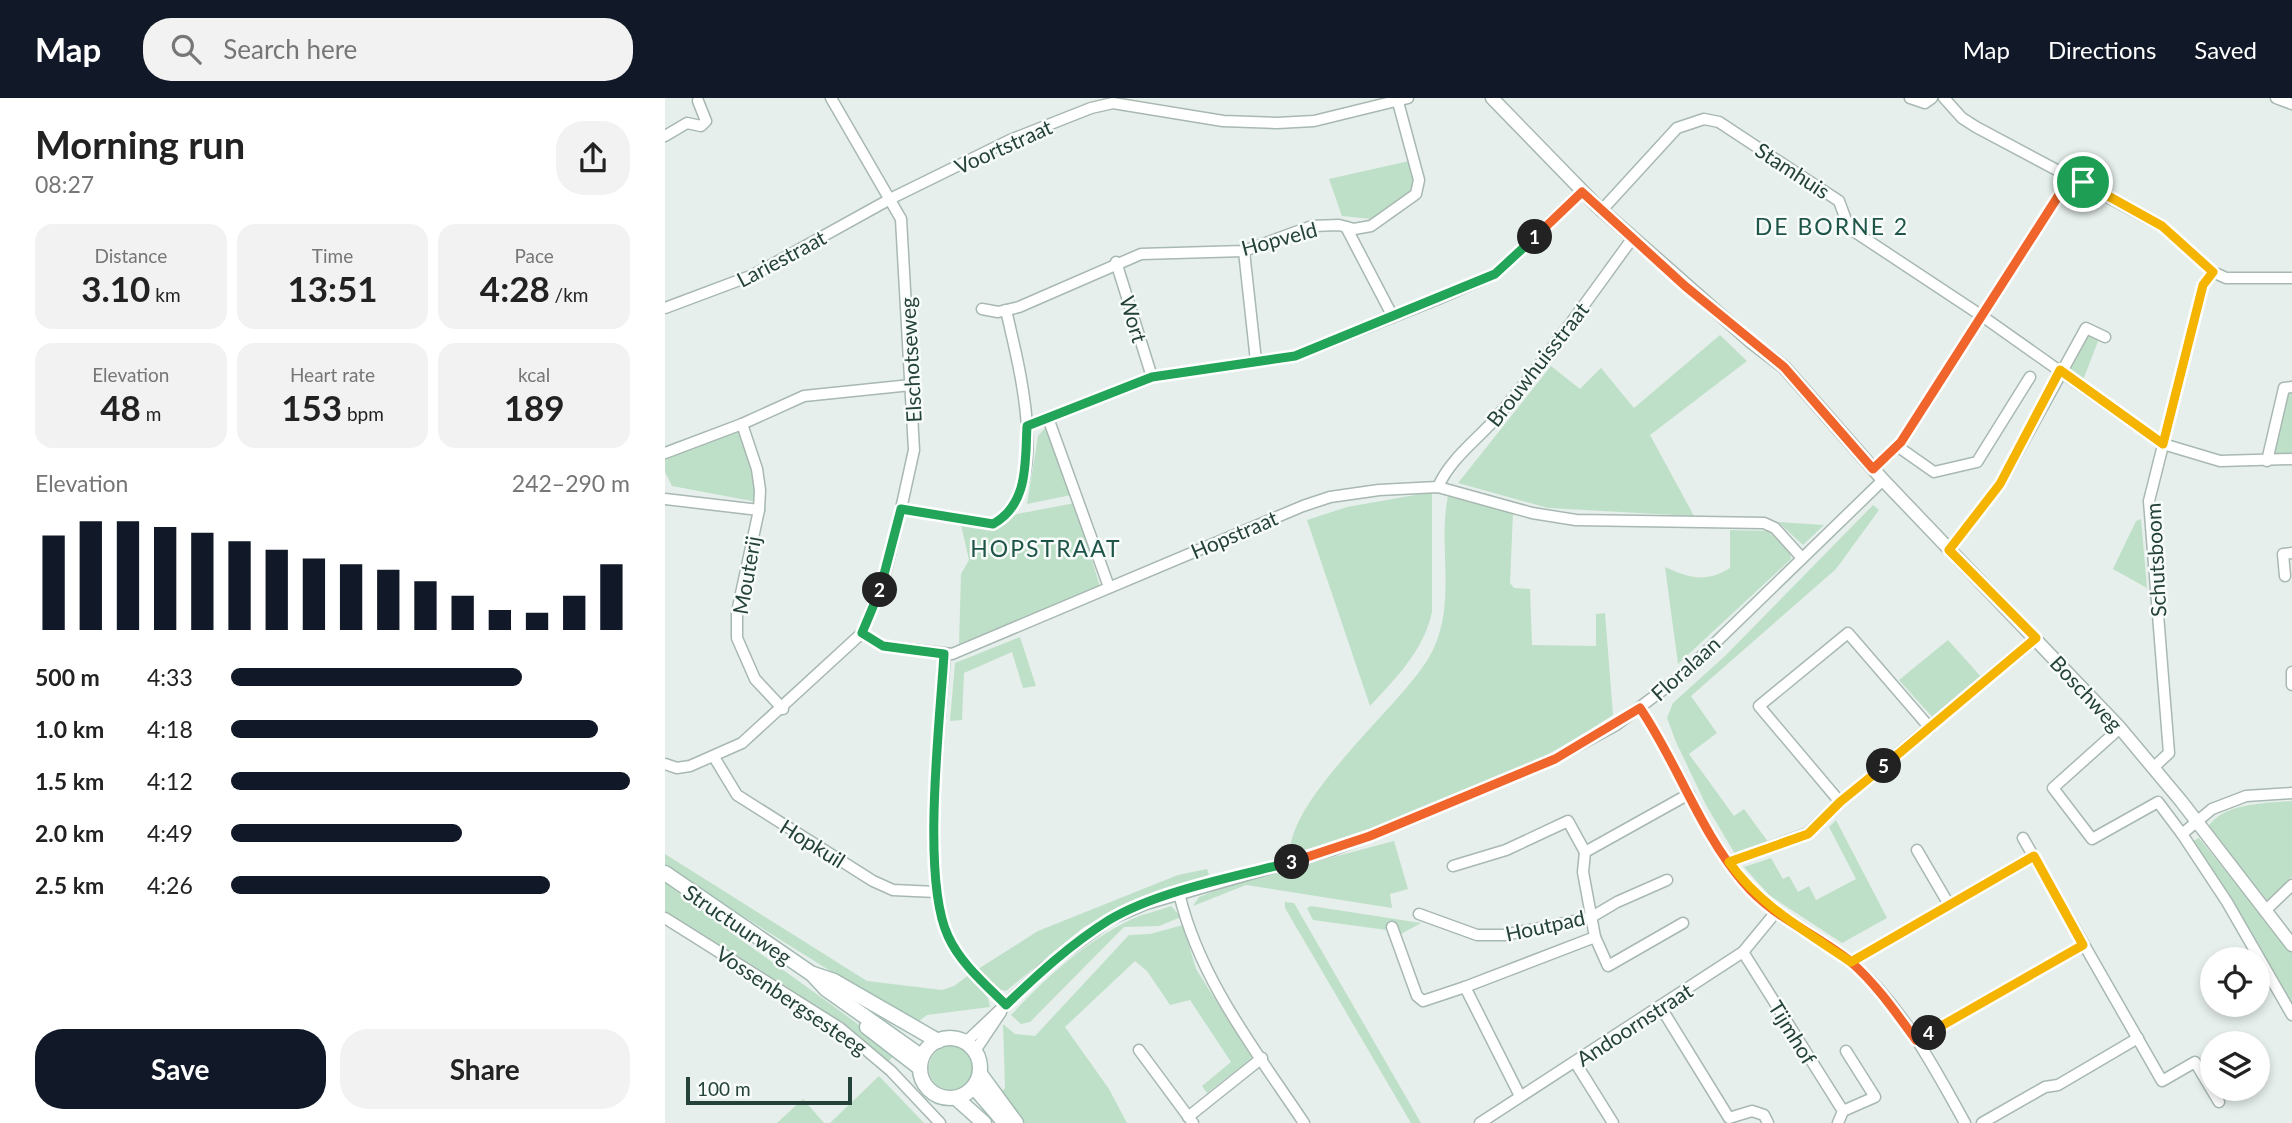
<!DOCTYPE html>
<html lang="en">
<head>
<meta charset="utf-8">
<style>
  :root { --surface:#fff; --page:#f2f2f2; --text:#222; --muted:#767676; --accent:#111827 }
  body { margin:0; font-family:Lato,sans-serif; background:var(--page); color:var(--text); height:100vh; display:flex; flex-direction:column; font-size:26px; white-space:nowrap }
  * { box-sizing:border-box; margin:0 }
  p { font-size:23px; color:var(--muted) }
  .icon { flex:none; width:38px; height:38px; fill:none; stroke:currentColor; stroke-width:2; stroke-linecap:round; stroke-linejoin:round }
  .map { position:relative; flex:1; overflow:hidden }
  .sheet { display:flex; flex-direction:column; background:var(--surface); width:665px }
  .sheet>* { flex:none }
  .fabs { position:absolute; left:1535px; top:849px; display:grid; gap:14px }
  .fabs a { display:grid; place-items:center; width:70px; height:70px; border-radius:50%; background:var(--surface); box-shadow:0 4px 10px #0003; font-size:35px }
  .scale { position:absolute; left:21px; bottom:18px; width:166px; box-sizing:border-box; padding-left:7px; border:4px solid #24423a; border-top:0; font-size:19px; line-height:24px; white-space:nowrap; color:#24423a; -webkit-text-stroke:5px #f7fbf9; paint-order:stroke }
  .pin { position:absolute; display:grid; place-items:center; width:60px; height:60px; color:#fff; margin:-30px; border:4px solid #fff; border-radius:50%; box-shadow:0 2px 7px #0007 }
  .km { position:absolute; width:35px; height:35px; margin:-18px; border-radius:50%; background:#222; color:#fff; font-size:19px; line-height:35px; text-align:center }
  .round { display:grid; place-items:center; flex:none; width:74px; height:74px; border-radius:28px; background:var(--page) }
  .head { display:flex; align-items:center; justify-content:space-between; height:119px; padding:0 35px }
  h1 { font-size:38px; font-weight:700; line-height:52px }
  .figures { display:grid; grid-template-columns:repeat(3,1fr); gap:10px; height:119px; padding:7px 35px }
  .figures div { display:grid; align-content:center; border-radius:18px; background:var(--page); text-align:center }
  .figures b { font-size:35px; font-weight:700 }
  .figures small { font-size:19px; font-weight:400 }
  .figures p { font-size:19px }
  .chart { height:196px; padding:14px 35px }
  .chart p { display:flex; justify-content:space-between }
  .chart svg { width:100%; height:126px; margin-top:7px; stroke:var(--accent); stroke-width:6 }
  .action { display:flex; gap:14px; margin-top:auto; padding:14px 35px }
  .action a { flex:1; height:80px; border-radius:28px; background:var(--accent); color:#fff; font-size:28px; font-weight:700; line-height:80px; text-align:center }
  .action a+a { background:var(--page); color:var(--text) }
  ul { padding:0 35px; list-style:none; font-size:23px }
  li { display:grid; grid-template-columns:112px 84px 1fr; align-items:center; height:52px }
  li i { height:18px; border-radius:9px; background:var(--accent) }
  header { display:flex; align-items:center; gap:42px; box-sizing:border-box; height:98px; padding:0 35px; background:var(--accent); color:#fff }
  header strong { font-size:33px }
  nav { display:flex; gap:38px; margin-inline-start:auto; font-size:24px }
  .search { width:490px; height:63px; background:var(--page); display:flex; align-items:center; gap:18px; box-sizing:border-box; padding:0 24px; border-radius:28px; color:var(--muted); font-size:26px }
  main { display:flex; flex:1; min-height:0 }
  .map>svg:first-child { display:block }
  .green { fill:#bfe0c8 }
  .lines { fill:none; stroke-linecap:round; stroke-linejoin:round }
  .minor-casing { stroke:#a8b8b2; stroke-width:13 }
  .tertiary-casing { stroke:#a8b8b2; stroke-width:15 }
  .secondary-casing { stroke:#a4bbb3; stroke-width:17 }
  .minor { stroke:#fff; stroke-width:10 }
  .tertiary { stroke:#fff; stroke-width:12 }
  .secondary { stroke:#fff; stroke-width:14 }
  .split-1-casing { stroke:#fff; stroke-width:14 }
  .split-2-casing { stroke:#fff; stroke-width:14 }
  .split-3-casing { stroke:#fff; stroke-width:14 }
  .split-4-casing { stroke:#fff; stroke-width:14 }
  .split-5-casing { stroke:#fff; stroke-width:14 }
  .split-6-casing { stroke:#fff; stroke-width:14 }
  .split-1 { stroke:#f0652b; stroke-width:9 }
  .split-2 { stroke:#22a559; stroke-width:9 }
  .split-3 { stroke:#22a559; stroke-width:9 }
  .split-4 { stroke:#f0652b; stroke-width:9 }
  .split-5 { stroke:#f5b400; stroke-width:9 }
  .split-6 { stroke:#f5b400; stroke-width:9 }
  .labels { text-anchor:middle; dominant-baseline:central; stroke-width:5; stroke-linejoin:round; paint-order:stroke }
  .street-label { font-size:21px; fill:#24423a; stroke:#f7fbf9 }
  .neighbourhood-label { font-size:23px; letter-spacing:2px; fill:#1f5548; stroke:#f7fbf9 }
</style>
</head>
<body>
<header>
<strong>Map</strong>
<div class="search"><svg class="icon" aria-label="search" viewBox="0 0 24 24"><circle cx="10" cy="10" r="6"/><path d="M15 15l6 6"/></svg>Search here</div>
<nav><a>Map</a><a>Directions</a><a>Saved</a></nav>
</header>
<main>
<section class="sheet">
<div class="head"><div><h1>Morning run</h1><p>08:27</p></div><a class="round"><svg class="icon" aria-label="share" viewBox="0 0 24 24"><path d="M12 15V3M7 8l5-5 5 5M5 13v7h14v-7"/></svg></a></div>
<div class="figures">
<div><p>Distance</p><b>3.10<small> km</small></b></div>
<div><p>Time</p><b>13:51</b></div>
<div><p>Pace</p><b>4:28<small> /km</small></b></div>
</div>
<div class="figures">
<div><p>Elevation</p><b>48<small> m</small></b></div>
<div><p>Heart rate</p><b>153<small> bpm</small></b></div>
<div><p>kcal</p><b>189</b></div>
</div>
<div class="chart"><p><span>Elevation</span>242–290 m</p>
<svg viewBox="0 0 160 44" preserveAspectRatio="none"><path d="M5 44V11M15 44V6M25 44V6M35 44V8M45 44V10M55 44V13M65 44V16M75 44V19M85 44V21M95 44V23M105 44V27M115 44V32M125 44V37M135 44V38M145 44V32M155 44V21"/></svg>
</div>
<ul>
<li><b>500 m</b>4:33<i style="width:73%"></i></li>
<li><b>1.0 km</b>4:18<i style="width:92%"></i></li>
<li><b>1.5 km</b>4:12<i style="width:100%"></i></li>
<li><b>2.0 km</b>4:49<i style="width:58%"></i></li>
<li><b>2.5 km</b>4:26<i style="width:80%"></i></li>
</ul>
<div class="action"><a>Save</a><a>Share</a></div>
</section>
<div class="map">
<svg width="1627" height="1025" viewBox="0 0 1627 1025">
  <rect width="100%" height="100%" fill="#e6efeb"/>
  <g class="green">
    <path d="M 744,63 L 751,87 L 745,95 L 707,121 L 677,118 L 664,81 Z"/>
    <path d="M 1426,233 L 1435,238 L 1418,282 L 1403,274 Z"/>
    <path d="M 1055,237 L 1082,263 L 985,337 L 1029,418 L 883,410 L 793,385 L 886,268 L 915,291 L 936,270 L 969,310 Z"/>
    <path d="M 1623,294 L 1627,294 L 1627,355 L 1610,356 Z"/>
    <path d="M 383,327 L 411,396 L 362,406 L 373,338 Z"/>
    <path d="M 73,328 L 91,367 L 92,404 L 7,388 L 0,374 L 0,356 Z"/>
    <path d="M 767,394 L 767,514 C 759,552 731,580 705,608 L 642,422 L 682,409 Z"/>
    <path d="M 783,398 L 848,415 L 845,485 L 849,490 L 865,491 L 867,547 L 931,548 L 931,516 L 940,515 L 948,617 C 855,679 734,731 625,755 C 625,699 734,609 763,561 C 794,510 772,452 783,398 Z"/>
    <path d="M 410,405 L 435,489 L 294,546 L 296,476 L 304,462 L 296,427 L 322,427 L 352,416 Z"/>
    <path d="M 1208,407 L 1214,412 L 1171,471 L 1026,598 L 1052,635 L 1024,656 L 1069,718 L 1079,711 L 1104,745 L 1070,756 L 1041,707 L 1011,644 L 1002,620 L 1008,605 L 1060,558 Z"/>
    <path d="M 1476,421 L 1482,490 L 1448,471 L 1471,423 Z"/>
    <path d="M 1113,424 L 1159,427 L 1138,447 Z"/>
    <path d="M 1065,432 L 1103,433 L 1125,453 L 1126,461 L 1013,566 L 1000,469 C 1024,480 1041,485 1065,470 Z"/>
    <path d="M 355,539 L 371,588 L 358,590 L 347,554 L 299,575 L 297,622 L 285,623 L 290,565 Z"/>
    <path d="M 1283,542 L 1318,581 L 1270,622 L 1234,582 Z"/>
    <path d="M 1627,703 L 1627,779 L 1602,802 L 1543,729 C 1558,705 1601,705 1627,703 Z"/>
    <path d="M 1171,722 L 1222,820 L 1177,845 L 1104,797 L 1079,769 L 1106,760 L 1118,781 L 1124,778 L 1133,794 L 1144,788 L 1151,802 L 1191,781 L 1164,729 Z"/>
    <path d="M 1534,740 L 1627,855 L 1627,906 L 1583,829 L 1528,743 Z"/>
    <path d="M 729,743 L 743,791 L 725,796 L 727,810 L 581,787 L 528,808 L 534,799 L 570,785 Z"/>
    <path d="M 0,756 L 202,883 L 277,892 L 289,888 L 305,876 L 323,900 L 325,909 L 262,917 L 250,926 L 7,774 L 0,768 Z"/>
    <path d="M 542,771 L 544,777 L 496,792 L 419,829 L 341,893 L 331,891 L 313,871 L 373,833 L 513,777 Z"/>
    <path d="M 0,784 C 75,844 155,896 231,955 L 223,964 L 0,815 Z"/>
    <path d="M 620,804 L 629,805 L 756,1025 L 746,1025 L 620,810 Z"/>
    <path d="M 506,808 L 516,819 L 494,828 L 459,829 L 365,924 L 356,926 L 346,917 C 381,880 418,845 465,822 C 477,816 493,813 506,808 Z"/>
    <path d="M 646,808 L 756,825 L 734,837 L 729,833 L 648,822 L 642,810 Z"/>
    <path d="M 518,827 L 531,871 L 587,960 L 542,995 L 537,988 L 566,964 L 525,902 L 505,907 L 482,873 L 470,863 L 400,929 L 444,991 L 462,1025 L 356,1025 L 333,997 L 340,990 L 338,926 L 350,936 L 370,938 L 464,837 L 485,836 Z"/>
    <circle cx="286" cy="970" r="22"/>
    <path d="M 214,978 L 259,1025 L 165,1025 Z"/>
    <path d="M 138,1001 L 159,1025 L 112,1025 Z"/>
  </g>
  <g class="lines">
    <defs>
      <g id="minor">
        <path d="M 1245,0 L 1260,5 L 1267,0"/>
        <path d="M 1279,0 L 1297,20 L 1311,29 L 1497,128 L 1548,174 L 1561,180 L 1627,180"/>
        <path d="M 1611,0 L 1627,6"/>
        <path d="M 0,38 L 22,25 L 36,28 L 41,23 L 33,3"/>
        <path d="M 936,113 L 1012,30 L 1039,21 L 1054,24 L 1174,103 L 1184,130 L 1317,218 L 1498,346 L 1555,363 L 1627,361"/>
        <path d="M 681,129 L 728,219"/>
        <path d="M 579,153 L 591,263"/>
        <path d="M 451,164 L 487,279"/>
        <path d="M 0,210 L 88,177 L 227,100 L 345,42 L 426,10 L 448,5 L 558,23 L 612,25 L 649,23 L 743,0"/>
        <path d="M 317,211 L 333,214 L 354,209 L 476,156 L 579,153 L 647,128 L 674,127 L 689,131 L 706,128 L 751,96 L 754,82 L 733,4"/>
        <path d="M 383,320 L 444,489"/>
        <path d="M 77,326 L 92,371 L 95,392 L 94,412 L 72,514 L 72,540 L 90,581 L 118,611"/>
        <path d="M 362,328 L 487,279 L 630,258 L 773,201 L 830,176 L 917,94"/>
        <path d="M 1232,348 L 1269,374 L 1312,364 L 1365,279"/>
        <path d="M 0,355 L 77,326 L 139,298 L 246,287"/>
        <path d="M 1602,363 L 1619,290 L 1627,289"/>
        <path d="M 1208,371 L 1236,344 L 1406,78"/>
        <path d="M 773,389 C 785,361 812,342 831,320 C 880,263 923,201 967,141"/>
        <path d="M 0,401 L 94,412"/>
        <path d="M 236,411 L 328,426 C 389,392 353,266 341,212"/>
        <path d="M 1284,452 L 1335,386 L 1421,230 L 1440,239"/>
        <path d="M 1620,478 L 1618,456 L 1627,455"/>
        <path d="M 197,535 L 218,548 L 287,556 L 638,408 L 665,399 L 714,392 L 773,389 L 867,415 L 911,422 L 1099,425 L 1110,430 L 1137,460"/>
        <path d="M 280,556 C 275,624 256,780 283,838 C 295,865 321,887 341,907"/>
        <path d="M 1627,574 L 1627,587"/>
        <path d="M 975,610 C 1013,665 1035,734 1079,785 C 1108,819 1152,836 1186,864 C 1236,906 1269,969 1300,1025"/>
        <path d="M 1455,630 L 1388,690 L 1427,741 L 1493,704 L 1517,736"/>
        <path d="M 49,659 L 72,697 L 208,783 L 228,792 L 271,794"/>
        <path d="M 0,666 L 12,670 L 25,668 L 77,645 L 197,535 L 219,480 L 236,411 L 249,352 L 236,121 L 166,0"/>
        <path d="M 1488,670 L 1504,655 L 1484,403 L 1538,187 L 1548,174"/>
        <path d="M 1627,695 L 1581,698 L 1547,711 L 1517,736 L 1562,804 L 1627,917"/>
        <path d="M 1175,704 L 1094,608 L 1183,535 L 1265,630"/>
        <path d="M 1358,740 L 1497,983 L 1530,964 L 1554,1004"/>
        <path d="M 1252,752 L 1283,805"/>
        <path d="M 1064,764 L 1143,735 L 1175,704 L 1371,540"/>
        <path d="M 788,768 L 841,752 L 903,723 L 920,754"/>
        <path d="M 514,795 C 534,881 591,953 639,1025"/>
        <path d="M 1601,812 L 1627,787"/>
        <path d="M 754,816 L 812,837 L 839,837 L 925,820 L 952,804 L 1002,782"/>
        <path d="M 0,820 L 175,930 L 226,973 L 275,1025"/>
        <path d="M 727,829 L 752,898 L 758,903 L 800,889"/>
        <path d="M 930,839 L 943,868 L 1018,825"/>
        <path d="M 1078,854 L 1178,1013 L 1173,1025"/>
        <path d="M 1186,864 L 1369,758"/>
        <path d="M 995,908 L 1064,1020 L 1087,1013 L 1099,1017 L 1103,1025"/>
        <path d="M 1251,942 L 1418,847"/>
        <path d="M 301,944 L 379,870 L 446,821 L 481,806 L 668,752 L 705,738 L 889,661 L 951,627 L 1015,579 L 1218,382"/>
        <path d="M 474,952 L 528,1025"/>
        <path d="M 310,953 L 336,914"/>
        <path d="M 910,964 L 948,1025"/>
        <path d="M 855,998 L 800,889 L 930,839 L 918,774 L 920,754 L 1024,696"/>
        <path d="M 1178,1013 L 1210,999 L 1181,953"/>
        <path d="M 523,1019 L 597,960"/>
        <path d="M 815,1025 L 1078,854 L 1111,814"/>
        <path d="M 1317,1025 L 1380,989 L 1393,987 L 1473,940"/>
      </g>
      <path id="tertiary" d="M 827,0 L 932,108 L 1085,243 L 1119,269 L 1218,382 L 1455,630 L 1516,703 L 1627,847"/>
      <g id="secondary">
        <path d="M 0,775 L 147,876 L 161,891 L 257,959"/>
        <path d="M 148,876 L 169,883 L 273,943"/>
        <path d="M 202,929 L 255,970"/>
        <circle cx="285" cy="970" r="30"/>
        <path d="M 315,976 L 351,1025"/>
        <path d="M 309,989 L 340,1025"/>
        <path d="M 291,1000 L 319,1025"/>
      </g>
    </defs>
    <use href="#minor" class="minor-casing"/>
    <use href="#tertiary" class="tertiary-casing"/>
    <use href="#secondary" class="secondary-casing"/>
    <use href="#minor" class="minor"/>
    <use href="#tertiary" class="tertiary"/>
    <use href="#secondary" class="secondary"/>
  </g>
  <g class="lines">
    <defs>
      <path id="split-1" d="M 870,139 L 917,94 L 1020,188 L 1119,269 L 1208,371 L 1236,344 L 1406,78 L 1418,84"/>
      <path id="split-2" d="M 215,492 L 236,411 L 328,426 C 364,406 360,364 362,328 L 487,279 L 630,258 L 830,176 L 870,139"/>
      <path id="split-3" d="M 215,492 L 197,535 L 218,548 L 279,556 C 275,624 256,780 283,838 C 295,865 321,887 341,907 C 373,876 406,846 444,822 C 492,793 572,778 627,764"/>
      <path id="split-4" d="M 627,764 L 705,738 L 890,661 L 975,610 C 1013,666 1035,734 1079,785 C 1107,819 1152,836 1186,864 C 1212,887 1231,915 1251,942 L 1264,935"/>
      <path id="split-5" d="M 1219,668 L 1175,704 L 1143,736 L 1064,764 C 1095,808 1142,834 1186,864 L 1369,758 L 1418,847 L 1264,935"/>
      <path id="split-6" d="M 1219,668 L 1371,540 L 1284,452 L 1335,386 L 1395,272 L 1498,346 L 1538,187 L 1548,174 L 1497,128 L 1418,84"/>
    </defs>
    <use href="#split-1" class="split-1-casing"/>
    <use href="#split-2" class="split-2-casing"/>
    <use href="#split-3" class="split-3-casing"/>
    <use href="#split-4" class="split-4-casing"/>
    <use href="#split-5" class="split-5-casing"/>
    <use href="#split-6" class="split-6-casing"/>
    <use href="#split-1" class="split-1"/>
    <use href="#split-2" class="split-2"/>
    <use href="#split-3" class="split-3"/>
    <use href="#split-4" class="split-4"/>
    <use href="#split-5" class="split-5"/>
    <use href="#split-6" class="split-6"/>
  </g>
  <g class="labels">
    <g class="street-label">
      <text transform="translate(338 48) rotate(-24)">Voortstraat</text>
      <text transform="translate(1128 72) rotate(33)">Stamhuis</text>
      <text transform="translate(614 140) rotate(-15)">Hopveld</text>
      <text transform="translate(116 160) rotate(-28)">Lariestraat</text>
      <text transform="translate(469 221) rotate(73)">Wort</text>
      <text transform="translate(245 262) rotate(-93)">Elschotseweg</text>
      <text transform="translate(872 266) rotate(-52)">Brouwhuisstraat</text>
      <text transform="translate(569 436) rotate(-23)">Hopstraat</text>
      <text transform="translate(1490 462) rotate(-93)">Schutsboom</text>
      <text transform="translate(81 477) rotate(-80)">Mouterij</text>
      <text transform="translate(1020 570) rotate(-42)">Floralaan</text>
      <text transform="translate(1422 595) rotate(47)">Boschweg</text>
      <text transform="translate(148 745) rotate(32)">Hopkuil</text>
      <text transform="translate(73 826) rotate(34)">Structuurweg</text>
      <text transform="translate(880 827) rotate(-12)">Houtpad</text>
      <text transform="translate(127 902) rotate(34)">Vossenbergsesteeg</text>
      <text transform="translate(969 926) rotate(-33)">Andoornstraat</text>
      <text transform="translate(1128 934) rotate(58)">Tijmhof</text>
    </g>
    <g class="neighbourhood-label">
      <text x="1167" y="128">DE BORNE 2</text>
      <text x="381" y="450">HOPSTRAAT</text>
    </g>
  </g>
</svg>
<div class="fabs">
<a><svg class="icon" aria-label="locate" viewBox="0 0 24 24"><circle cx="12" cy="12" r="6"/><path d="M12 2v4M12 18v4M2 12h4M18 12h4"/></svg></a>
<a><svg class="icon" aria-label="layers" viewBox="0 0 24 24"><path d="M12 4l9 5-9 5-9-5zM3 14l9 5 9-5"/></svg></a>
</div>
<div class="scale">100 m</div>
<div class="pin" style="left:1418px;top:84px;background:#1e9e55"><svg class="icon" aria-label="arrive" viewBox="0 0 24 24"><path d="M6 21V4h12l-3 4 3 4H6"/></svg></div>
<b class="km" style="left:870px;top:139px">1</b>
<b class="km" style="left:215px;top:492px">2</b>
<b class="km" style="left:627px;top:764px">3</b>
<b class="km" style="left:1264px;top:935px">4</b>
<b class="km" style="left:1219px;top:668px">5</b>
</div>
</main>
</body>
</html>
